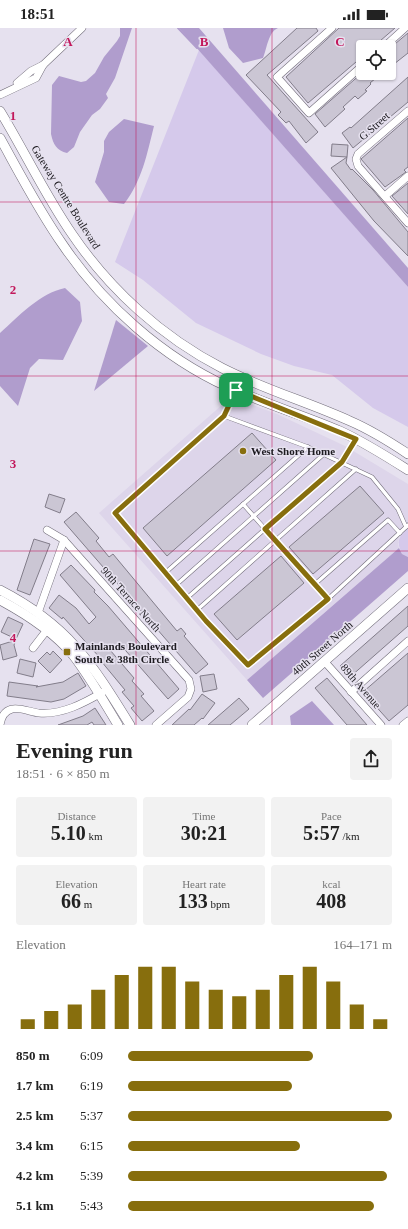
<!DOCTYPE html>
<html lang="en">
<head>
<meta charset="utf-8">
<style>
  :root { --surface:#fff; --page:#f2f2f2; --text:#222; --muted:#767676; --accent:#876e0d }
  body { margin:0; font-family:Georgia,serif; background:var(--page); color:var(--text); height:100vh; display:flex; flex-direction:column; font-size:15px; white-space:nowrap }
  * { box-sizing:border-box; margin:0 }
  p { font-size:13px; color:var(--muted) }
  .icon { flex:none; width:22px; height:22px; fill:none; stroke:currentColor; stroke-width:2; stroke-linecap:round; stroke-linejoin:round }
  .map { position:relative; height:697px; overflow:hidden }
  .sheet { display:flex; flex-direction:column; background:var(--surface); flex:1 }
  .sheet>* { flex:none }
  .tools { position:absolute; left:356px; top:12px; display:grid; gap:8px }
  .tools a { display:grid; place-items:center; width:40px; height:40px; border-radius:4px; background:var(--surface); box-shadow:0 1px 3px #0004; font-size:20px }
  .pin { position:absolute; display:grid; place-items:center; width:34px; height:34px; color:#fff; margin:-17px; border-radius:8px; box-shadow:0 2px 6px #0006 }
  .round { display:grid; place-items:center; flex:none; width:42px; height:42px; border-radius:4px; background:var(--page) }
  .overview { display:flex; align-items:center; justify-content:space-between; height:68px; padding:0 16px }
  h1 { font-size:22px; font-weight:800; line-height:30px }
  .figures { display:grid; grid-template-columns:repeat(3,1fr); gap:6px; height:68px; padding:4px 16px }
  .figures div { display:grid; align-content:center; border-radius:4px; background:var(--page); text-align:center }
  .figures b { font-size:20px; font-weight:800 }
  .figures small { font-size:11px; font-weight:400 }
  .figures p { font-size:11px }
  .chart { height:112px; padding:8px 16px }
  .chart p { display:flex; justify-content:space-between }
  .chart svg { width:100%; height:72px; margin-top:4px; stroke:var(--accent); stroke-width:6 }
  ul { padding:0 16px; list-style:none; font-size:13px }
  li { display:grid; grid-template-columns:64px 48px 1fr; align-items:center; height:30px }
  li i { height:10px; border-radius:5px; background:var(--accent) }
  .status { display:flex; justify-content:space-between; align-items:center; height:28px; padding:0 20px; background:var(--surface); direction:ltr }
  .status svg { height:11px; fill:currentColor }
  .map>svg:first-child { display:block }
  .built { fill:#ddd5ea }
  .green { fill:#d5c9eb }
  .water { fill:#b09dcd }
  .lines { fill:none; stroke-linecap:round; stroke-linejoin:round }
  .stream { stroke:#b09dcd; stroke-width:2 }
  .building { fill:#cbc6d4; stroke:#827d8a }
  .service-casing { stroke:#726d7a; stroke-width:4.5 }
  .minor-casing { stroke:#726d7a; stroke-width:8 }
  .tertiary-casing { stroke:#726d7a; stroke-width:10 }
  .service { stroke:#fff; stroke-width:3.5 }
  .minor { stroke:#fff; stroke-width:7 }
  .tertiary { stroke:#fff; stroke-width:9 }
  .route-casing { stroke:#fff; stroke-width:8 }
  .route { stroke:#876e0d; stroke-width:5 }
  .grid { fill:none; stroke:#c2185b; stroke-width:1; stroke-opacity:0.55 }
  .poi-dot { fill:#876e0d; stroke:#e6e1ef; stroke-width:1.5 }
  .labels { text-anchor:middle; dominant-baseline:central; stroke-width:3; stroke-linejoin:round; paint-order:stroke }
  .street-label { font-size:11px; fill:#1c1a1f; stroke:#e6e1ef }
  .poi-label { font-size:11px; font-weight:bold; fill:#1c1a1f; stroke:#e6e1ef; text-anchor:start }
  .grid-label { font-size:13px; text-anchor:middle; font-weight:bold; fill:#c2185b; stroke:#e6e1ef; stroke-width:3; stroke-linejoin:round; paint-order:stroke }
</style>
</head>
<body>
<div class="status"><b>18:51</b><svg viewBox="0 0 49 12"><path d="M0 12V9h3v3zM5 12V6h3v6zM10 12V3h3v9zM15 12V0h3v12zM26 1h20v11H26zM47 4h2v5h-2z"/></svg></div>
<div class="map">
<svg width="408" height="697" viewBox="0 0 408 697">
  <rect width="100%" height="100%" fill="#e6e1ef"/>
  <path class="built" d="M 231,369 L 277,386 L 345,418 L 408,456 L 408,500 L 399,508 L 398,516 L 399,520 L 247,652 L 99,485 Z"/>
  <g class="green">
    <path d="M 199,22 L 408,259 L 408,399 L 373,380 L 332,347 L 294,338 L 261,326 L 196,295 L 143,252 L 115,234 Z"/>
    <path d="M 408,500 L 408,529 L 402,526 C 396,513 398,509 408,500 Z"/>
  </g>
  <g class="water">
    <path d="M 120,0 L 132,0 L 115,50 L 106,66 L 108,70 L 100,81 L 92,87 L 80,104 L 74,119 L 67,125 C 57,123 53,116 51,106 L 52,57 L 59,48 L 81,54 L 86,53 L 95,45 L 104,29 L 117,13 L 120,8 Z"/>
    <path d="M 179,0 L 199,0 L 408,240 L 408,259 Z"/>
    <path d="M 223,0 L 278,0 C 268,4 267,21 263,30 L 243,35 L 229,20 Z"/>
    <path d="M 124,91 L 154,98 C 147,126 142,153 124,176 L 109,174 L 95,154 L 104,124 L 104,113 L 109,104 Z"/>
    <path d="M 65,260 L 80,274 L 82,293 L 63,332 L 39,331 L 30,340 L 18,378 L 0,358 L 0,305 C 19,288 40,265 65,260 Z"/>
    <path d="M 116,292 L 148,318 L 94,363 Z"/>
    <path d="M 399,520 L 402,526 L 408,529 L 408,543 L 263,670 L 247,652 Z"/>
    <path d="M 312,673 L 334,697 L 291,697 L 290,688 Z"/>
  </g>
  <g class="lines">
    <path class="stream" d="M 178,0 L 197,20"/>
  </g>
  <g class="building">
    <path d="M 297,0 L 316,0 L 318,3 L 267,47 L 318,104 L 306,115 L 289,93 L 286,95 L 278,87 L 281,84 L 246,47 Z"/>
    <path d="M 339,0 L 395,0 L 373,19 L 363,19 L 363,28 L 308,75 L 286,49 Z"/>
    <path d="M 408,5 L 408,25 L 389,40 L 389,21 Z"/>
    <path d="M 362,45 L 382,45 L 370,55 L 371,56 L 365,62 L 367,63 L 358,71 L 355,68 L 343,79 L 345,81 L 325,99 L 315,86 Z"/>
    <path d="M 408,49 L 408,74 L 353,120 L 342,105 L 350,99 L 351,100 Z"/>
    <path d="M 408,90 L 408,139 L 404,142 L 406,144 L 385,159 L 361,131 Z"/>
    <path d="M 332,116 L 348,117 L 347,129 L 331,128 Z"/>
    <path d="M 347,129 L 346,135 L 351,142 L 352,141 L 373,162 L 408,204 L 408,228 L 374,193 L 331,140 Z"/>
    <path d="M 408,155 L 408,186 L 392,168 Z"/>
    <path d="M 252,405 L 276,432 L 167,528 L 143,500 Z"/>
    <path d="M 360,458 L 384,485 L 313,546 L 289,519 Z"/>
    <path d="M 49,466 L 65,471 L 60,485 L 45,479 Z"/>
    <path d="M 76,484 L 99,510 L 96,513 L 109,529 L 113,526 L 177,603 L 181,600 L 186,606 L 184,608 L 208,636 L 196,646 L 64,494 Z"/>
    <path d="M 34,511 L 50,516 L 30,567 L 17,562 Z"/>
    <path d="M 281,528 L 304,555 L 237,612 L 214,586 Z"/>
    <path d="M 71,537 L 95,562 L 94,564 L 108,578 L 179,661 L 168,671 L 119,615 L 110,622 L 134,650 L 132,653 L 144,666 L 141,668 L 154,683 L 142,693 L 131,680 L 134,678 L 122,664 L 125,662 L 101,633 L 102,632 L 63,589 L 62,591 L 49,580 L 59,567 L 76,580 L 89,596 L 96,589 L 60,547 Z"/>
    <path d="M 408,578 L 408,598 L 350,649 L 340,638 Z"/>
    <path d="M 8,589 L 23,596 L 16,611 L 1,604 Z"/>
    <path d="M 16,612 L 14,617 L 17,628 L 3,632 L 0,617 Z"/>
    <path d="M 53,623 L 62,632 L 50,645 L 38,633 L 47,624 L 50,627 Z"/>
    <path d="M 408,625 L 408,677 L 389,693 L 363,664 Z"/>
    <path d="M 20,631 L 36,635 L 33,649 L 17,645 Z"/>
    <path d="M 78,645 L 86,658 L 64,671 L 51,674 L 7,668 L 9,654 L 38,658 L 36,659 L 63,654 Z"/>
    <path d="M 214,646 L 217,661 L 203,664 L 200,648 Z"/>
    <path d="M 327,650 L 338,663 L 367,697 L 347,697 L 315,660 Z"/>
    <path d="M 202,666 L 215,675 L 203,691 L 202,690 L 194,697 L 172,697 L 189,681 L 190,682 Z"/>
    <path d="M 239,670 L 249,681 L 230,697 L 208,697 Z"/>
    <path d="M 95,680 L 106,697 L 94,697 L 92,694 L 87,697 L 58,697 L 83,688 Z"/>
  </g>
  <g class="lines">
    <defs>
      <g id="service">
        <path d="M 224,388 L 236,363"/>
        <path d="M 356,412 L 342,434 L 265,501 L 328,571 L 248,637 L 206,593 L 115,485 L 224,388 L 308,419 L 372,449 L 398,481 L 406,499 L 408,497"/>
        <path d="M 165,545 L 308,419"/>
        <path d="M 315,556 L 388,492 L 400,505"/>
        <path d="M 176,557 L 324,426"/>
        <path d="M 187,570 L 265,501 L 243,476"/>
        <path d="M 328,571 L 406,499"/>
        <path d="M 197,582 L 356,441"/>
      </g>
      <g id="minor">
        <path d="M 332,0 L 277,49 L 309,85 L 363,37"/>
        <path d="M 384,19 L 405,0"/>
        <path d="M 17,55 L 31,43 L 43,37"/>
        <path d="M 0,67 L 36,50 L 43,37 L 82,0"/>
        <path d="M 408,83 L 358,126 L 356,131 L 358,138 L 408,195"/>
        <path d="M 385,168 L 408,148"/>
        <path d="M 47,502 L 64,512 L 189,652 L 191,661 L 188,669 L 156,697"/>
        <path d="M 38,585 L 64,512"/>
        <path d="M 33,620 L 50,598"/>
        <path d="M 325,634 L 381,697"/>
        <path d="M 351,664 L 408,613"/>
        <path d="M 0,697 C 1,690 4,683 12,681 C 19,679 31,684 39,685 C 62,687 84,675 103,664"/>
        <path d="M 403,697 L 408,693"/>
      </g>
      <g id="tertiary">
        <path d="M 0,83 C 25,124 45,167 72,206 C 110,262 162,309 222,340 C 263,361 308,374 350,393 C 371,402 390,414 408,426"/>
        <path d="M 0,110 C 20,146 39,183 63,217 C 103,276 162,329 228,359 C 265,376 303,387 340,403 C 364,414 386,428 408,442"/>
        <path d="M 0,562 C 68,597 91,634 130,697"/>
        <path d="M 0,572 C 26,586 54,604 73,627 C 90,649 104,674 118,697"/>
        <path d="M 252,697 L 408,560"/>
      </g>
    </defs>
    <use href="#service" class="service-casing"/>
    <use href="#minor" class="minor-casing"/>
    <use href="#tertiary" class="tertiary-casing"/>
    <use href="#service" class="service"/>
    <use href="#minor" class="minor"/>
    <use href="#tertiary" class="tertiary"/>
  </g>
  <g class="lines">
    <defs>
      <path id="route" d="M 236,362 L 356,411 L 342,434 L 265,501 L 328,571 L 248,637 L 206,593 L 115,485 L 224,388 Z"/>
    </defs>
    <use href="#route" class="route-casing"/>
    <use href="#route" class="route"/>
  </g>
  <path class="grid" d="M 136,0 L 136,697M 272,0 L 272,697M 0,174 L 408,174M 0,348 L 408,348M 0,523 L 408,523"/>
  <g class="poi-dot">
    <circle cx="243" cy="423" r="4"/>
    <rect x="63" y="620" width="8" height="8" rx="2"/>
  </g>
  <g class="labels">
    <g class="street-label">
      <text transform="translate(374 98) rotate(-41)">G Street</text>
      <text transform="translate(66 169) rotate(58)">Gateway Centre Boulevard</text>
      <text transform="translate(131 571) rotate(48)">90th Terrace North</text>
      <text transform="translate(322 620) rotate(-41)">40th Street North</text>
      <text transform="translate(361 658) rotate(49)">89th Avenue</text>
    </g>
    <g class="poi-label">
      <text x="251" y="423">West Shore Home</text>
      <text x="75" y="618">Mainlands Boulevard<tspan x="75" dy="13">South &amp; 38th Circle</tspan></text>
    </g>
  </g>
  <g class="grid-label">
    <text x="68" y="18">A</text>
    <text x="204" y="18">B</text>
    <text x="340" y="18">C</text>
    <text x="13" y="92">1</text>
    <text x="13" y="266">2</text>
    <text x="13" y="440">3</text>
    <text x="13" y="614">4</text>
  </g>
</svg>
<div class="tools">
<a><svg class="icon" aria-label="locate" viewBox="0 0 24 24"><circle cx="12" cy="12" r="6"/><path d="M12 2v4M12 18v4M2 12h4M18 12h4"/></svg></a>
</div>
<div class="pin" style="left:236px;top:362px;background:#1e9e55"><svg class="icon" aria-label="arrive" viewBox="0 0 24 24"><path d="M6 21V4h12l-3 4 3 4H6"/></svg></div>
</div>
<section class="sheet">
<div class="overview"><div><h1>Evening run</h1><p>18:51 · 6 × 850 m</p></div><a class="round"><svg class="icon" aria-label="share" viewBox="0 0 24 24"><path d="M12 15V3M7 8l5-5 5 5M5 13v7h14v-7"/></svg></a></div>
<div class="figures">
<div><p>Distance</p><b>5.10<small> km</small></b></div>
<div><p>Time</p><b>30:21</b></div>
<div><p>Pace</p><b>5:57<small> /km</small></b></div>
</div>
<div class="figures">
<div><p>Elevation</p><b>66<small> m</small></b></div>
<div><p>Heart rate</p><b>133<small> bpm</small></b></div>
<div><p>kcal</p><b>408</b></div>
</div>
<div class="chart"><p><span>Elevation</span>164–171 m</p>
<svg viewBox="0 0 160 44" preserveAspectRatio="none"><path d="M5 44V38M15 44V33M25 44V29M35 44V20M45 44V11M55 44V6M65 44V6M75 44V15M85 44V20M95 44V24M105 44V20M115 44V11M125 44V6M135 44V15M145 44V29M155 44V38"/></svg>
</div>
<ul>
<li><b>850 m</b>6:09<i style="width:70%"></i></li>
<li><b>1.7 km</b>6:19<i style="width:62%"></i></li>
<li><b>2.5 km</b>5:37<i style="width:100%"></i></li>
<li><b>3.4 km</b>6:15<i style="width:65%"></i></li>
<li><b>4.2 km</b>5:39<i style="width:98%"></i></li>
<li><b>5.1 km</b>5:43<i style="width:93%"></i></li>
</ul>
</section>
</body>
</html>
